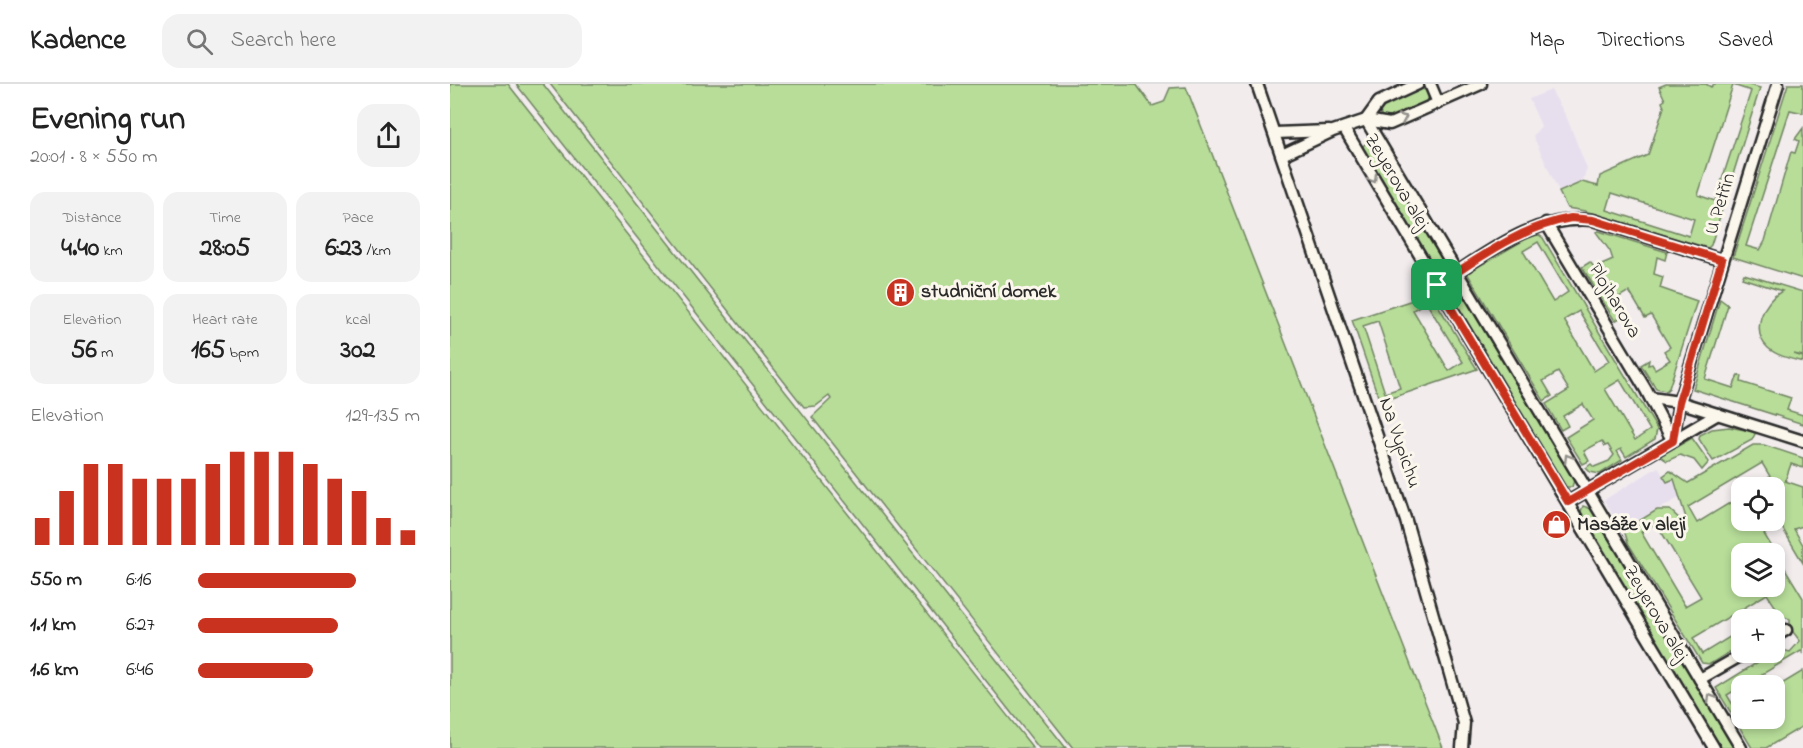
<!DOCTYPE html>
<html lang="en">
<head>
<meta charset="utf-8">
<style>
  :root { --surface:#fff; --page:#f2f2f2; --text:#222; --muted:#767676; --line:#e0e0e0; --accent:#c8321e }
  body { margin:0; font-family:"Indie Flower",sans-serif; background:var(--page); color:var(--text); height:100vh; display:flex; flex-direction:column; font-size:22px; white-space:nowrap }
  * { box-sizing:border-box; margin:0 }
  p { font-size:20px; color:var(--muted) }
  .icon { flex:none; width:33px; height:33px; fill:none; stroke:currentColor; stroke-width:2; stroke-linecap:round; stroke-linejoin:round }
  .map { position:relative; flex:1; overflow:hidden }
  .panel { display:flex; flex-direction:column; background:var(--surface); width:450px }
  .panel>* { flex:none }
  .fabs { position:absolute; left:1281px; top:393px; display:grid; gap:12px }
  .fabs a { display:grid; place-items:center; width:54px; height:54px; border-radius:12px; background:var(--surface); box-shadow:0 3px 9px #0003; font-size:30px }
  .pin { position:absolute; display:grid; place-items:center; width:51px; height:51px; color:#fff; margin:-26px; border-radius:12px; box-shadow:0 3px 9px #0006 }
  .round { display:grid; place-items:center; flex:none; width:63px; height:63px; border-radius:18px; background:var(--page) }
  .overview { display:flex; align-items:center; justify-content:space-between; height:102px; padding:0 30px }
  h1 { font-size:33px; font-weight:700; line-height:45px }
  .metrics { display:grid; grid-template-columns:repeat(3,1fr); gap:9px; height:102px; padding:6px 30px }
  .metrics div { display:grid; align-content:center; border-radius:15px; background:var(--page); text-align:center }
  .metrics b { font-size:26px; font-weight:700 }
  .metrics small { font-size:16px; font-weight:400 }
  .metrics p { font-size:16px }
  .chart { height:168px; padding:12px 30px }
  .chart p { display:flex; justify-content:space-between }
  .chart svg { width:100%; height:108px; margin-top:6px; stroke:var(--accent); stroke-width:6 }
  ul { padding:0 30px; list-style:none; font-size:20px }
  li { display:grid; grid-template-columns:96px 72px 1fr; align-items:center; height:45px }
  li i { height:15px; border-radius:8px; background:var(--accent) }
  header { display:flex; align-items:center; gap:36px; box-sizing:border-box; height:84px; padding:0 30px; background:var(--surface); border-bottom:2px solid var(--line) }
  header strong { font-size:28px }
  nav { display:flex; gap:33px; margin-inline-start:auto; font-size:21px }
  .search { width:420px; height:54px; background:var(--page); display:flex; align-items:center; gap:15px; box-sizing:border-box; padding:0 21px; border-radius:18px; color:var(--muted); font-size:22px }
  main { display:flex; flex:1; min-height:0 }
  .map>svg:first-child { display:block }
  .built { fill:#e8dfee }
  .green { fill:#b7dd99; stroke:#718462; stroke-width:1.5; fill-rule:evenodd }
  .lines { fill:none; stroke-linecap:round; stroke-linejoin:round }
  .minor-casing { stroke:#2b2b2b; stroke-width:15 }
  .minor { stroke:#fbf7ec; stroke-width:10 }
  .oneway { stroke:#93918c }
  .route-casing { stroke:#fff; stroke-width:12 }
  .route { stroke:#c8321e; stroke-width:8 }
  .labels { text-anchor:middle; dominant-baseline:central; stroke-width:6; stroke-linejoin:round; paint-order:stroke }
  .street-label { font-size:20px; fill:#2b2b2b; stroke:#fbf7ec }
  .poi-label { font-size:20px; font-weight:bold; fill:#2b2b2b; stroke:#fbf7ec; text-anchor:start }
</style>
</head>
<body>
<header>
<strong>Kadence</strong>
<div class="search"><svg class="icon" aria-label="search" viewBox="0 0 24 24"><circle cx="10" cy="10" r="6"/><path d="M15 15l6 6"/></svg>Search here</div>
<nav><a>Map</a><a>Directions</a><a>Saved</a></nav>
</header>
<main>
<section class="panel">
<div class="overview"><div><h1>Evening run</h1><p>20:01 · 8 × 550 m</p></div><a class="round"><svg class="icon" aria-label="share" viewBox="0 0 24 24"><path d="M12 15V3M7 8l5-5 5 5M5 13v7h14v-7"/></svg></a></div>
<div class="metrics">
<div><p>Distance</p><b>4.40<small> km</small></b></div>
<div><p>Time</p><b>28:05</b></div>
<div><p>Pace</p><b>6:23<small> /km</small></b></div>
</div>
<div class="metrics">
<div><p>Elevation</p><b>56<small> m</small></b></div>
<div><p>Heart rate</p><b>165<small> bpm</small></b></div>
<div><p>kcal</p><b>302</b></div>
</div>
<div class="chart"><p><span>Elevation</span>129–135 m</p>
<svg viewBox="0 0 160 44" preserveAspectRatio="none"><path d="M5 44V33M15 44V22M25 44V11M35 44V11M45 44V17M55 44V17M65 44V17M75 44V11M85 44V6M95 44V6M105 44V6M115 44V11M125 44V17M135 44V22M145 44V33M155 44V38"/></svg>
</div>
<ul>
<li><b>550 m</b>6:16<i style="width:71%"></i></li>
<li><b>1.1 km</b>6:27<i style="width:63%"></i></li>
<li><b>1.6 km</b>6:46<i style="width:52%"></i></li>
</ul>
</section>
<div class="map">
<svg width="1353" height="664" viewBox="0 0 1353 664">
  <rect width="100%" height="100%" fill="#f2eced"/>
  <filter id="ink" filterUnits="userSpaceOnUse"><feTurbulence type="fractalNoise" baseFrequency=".0167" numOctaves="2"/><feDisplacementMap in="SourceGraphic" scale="12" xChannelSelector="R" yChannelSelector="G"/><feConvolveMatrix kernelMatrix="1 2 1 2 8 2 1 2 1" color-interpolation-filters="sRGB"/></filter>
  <g filter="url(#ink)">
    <g class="built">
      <path d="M 1101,6 L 1117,34 L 1137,85 L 1132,98 L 1109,108 L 1083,52 L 1091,42 L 1079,15 Z"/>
      <path d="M 1208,383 L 1217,398 L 1224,394 L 1231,413 L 1171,445 L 1154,416 Z"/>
    </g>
    <g class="green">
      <path d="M 0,0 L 58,0 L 583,664 L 0,664 Z"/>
      <path d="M 66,0 L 93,0 L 616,664 L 589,664 Z"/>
      <path d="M 100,0 L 686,0 L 702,22 L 714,18 L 720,4 L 736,3 L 993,664 L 623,664 L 362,333 L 381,315 L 379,312 L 366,322 L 354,323 Z"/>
      <path d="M 1216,0 L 1256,0 L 1261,3 L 1264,0 L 1296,0 L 1310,4 L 1261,161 L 1258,164 L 1135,127 L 1117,124 L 1109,108 L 1132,98 L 1148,102 L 1150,92 L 1198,71 L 1214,23 L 1212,18 L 1215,16 L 1209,3 ZM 1283,1 L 1301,7 L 1265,117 L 1248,111 ZM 1162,109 L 1244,135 L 1239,152 L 1157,126 Z"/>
      <path d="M 1338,0 L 1353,0 L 1353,29 L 1340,26 L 1296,162 L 1310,166 L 1315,157 L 1340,71 L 1341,68 L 1345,69 L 1349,57 L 1345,55 L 1353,44 L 1353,195 L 1283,173 Z"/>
      <path d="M 970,5 L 976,6 L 979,12 L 977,17 L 937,35 L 932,34 L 930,27 L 934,23 Z"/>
      <path d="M 917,58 L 922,59 L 995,180 L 991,188 L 985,187 L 911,64 Z"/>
      <path d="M 1149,147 L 1217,168 L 1215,176 L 1207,173 L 1204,190 L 1213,193 L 1210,204 L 1247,217 L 1219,304 L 1216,307 L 1206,305 L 1191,281 L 1199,276 L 1198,281 L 1202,280 L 1205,285 L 1220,276 L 1214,267 L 1220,263 L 1201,231 L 1195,234 L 1179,207 L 1164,216 L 1173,232 L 1165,237 L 1132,183 L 1140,178 L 1145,184 L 1163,176 L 1160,167 L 1146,148 Z"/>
      <path d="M 1089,151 L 1093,154 L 1207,345 L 1205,355 L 1176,373 L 1171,365 L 1167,367 L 1172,376 L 1150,390 L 1140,388 L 1136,384 L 1141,380 L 1144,383 L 1159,377 L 1164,371 L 1158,361 L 1155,362 L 1152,357 L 1134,367 L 1139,377 L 1133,380 L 1116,353 L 1143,336 L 1133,320 L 1113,332 L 1118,342 L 1111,346 L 1096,320 L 1119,306 L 1108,288 L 1093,297 L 1102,312 L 1094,317 L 1017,189 L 1081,152 ZM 1088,158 L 1118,208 L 1103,218 L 1073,167 ZM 1129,227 L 1159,277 L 1144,287 L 1114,236 ZM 1170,296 L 1200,346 L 1185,356 L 1155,305 Z"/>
      <path d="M 1294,190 L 1353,208 L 1353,272 L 1344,270 L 1353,273 L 1353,278 C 1341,275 1327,272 1318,264 C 1300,247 1313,217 1332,207 L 1292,194 Z"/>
      <path d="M 1007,203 L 1010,205 L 1124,396 L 1122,403 L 1113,403 L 999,209 L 1001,205 Z"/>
      <path d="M 981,210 L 1027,285 L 930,318 L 902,236 ZM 976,218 L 1013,278 L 999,287 L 963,226 ZM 928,237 L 950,304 L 935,309 L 913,242 Z"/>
      <path d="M 1270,215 L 1278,221 L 1255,295 L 1283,304 L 1288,291 L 1292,292 L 1291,298 L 1341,314 L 1337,326 L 1353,331 L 1353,340 L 1243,305 Z"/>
      <path d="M 1279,343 L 1306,348 L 1302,356 L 1263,377 L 1249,355 L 1250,351 L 1262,345 Z"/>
      <path d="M 1242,354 L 1259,378 L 1252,386 L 1244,376 L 1230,371 L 1217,377 L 1210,372 Z"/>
      <path d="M 1303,361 L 1314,361 L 1353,374 L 1353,384 L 1341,380 L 1335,397 L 1353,403 L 1353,442 L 1344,445 L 1353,461 L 1353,479 L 1330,440 L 1314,450 L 1353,514 L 1353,569 L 1351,567 L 1277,611 L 1286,626 L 1291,623 L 1292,634 L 1324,634 L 1325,604 L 1353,587 L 1353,642 L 1316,664 L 1302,664 L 1266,604 L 1329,565 L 1340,568 L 1350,557 L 1340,544 L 1340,535 L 1334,533 L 1325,542 L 1324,536 L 1310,535 L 1327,525 L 1317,510 L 1243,554 L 1252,570 L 1291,546 L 1291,561 L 1260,580 L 1252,579 L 1178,459 L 1174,446 L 1207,426 L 1220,426 L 1232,437 L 1236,434 L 1224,395 L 1217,398 L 1213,392 L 1220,387 L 1238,399 ZM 1312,379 L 1321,394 L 1306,403 L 1324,404 L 1324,436 L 1292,436 L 1291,412 L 1247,439 L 1238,423 ZM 1206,439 L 1251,513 L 1235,522 L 1191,448 ZM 1292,470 L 1324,470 L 1324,502 L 1292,502 Z"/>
      <path d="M 1133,422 L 1142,425 L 1285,664 L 1270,664 L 1130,430 Z"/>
    </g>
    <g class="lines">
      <defs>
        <g id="minor">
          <path d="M 807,0 L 956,437 L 1014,639 L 1012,664"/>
          <path d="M 980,0 L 988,19"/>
          <path d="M 916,36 L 1291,664"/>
          <path d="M 916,36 L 929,18 L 968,0"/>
          <path d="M 894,44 L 1264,664"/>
          <path d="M 825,49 L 879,47"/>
          <path d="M 832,71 L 883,47 L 916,36 L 940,40 L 1031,0"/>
          <path d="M 1096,139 L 1196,306 L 1222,356"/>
          <path d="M 987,201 C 1037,170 1081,131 1143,136 L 1272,176"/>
          <path d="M 1201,314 L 1229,318 L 1353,357"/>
          <path d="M 1223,357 L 1229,318 L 1328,0"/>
          <path d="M 1118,418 L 1268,330"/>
          <path d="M 1324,553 L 1336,546"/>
          <path d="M 1250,595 L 1297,568"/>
        </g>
      </defs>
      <use href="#minor" class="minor-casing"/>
      <use href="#minor" class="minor"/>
    </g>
    <defs><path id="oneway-chevron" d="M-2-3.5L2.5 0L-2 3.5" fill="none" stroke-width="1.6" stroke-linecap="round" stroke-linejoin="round" transform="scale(1.5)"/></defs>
    <g class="oneway">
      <use href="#oneway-chevron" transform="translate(953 34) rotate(-23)"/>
      <use href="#oneway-chevron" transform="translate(923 95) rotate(59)"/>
      <use href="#oneway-chevron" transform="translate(1118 374) rotate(-121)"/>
      <use href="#oneway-chevron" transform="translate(1261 614) rotate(-121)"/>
    </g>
  </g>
  <g class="lines" filter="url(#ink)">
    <defs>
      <path id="route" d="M 1121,134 L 1143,136 L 1272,176 L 1229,318 L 1223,357 L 1118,418 L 987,201 C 1030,174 1070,143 1121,134 Z"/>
    </defs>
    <use href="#route" class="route-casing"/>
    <use href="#route" class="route"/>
  </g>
  <defs>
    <symbol id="building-disc" viewBox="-11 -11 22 22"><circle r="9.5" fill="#c8321e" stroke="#fbf7ec"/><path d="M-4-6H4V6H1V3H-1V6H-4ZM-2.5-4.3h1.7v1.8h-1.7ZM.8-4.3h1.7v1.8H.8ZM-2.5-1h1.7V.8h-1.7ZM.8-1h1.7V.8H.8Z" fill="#fff"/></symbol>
    <symbol id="shop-disc" viewBox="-11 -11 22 22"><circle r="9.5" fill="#c8321e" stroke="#fbf7ec"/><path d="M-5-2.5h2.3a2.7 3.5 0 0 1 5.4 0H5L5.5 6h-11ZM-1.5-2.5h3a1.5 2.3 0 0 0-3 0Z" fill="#fff"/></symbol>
  </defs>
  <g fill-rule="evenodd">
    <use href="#building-disc" x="434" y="192" width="33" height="33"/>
    <use href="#shop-disc" x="1090" y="424" width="33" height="33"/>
  </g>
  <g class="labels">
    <g class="street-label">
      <text transform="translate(946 98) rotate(59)">Zeyerova alej</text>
      <text transform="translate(1271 120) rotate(-73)">U Petřin</text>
      <text transform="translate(1164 217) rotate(59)">Plojharova</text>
      <text transform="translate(949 359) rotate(71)">Na Vypichu</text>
      <text transform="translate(1205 530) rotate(59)">Zeyerova alej</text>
    </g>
    <g class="poi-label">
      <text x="471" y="208">studniční domek</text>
      <text x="1127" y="441">Masáže v aleji</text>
    </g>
  </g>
</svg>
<div class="fabs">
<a><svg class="icon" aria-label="locate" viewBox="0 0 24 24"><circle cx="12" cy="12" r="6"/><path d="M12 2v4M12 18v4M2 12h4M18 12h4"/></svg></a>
<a><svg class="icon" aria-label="layers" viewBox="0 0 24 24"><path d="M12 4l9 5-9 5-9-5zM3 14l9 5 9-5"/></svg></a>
<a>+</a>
<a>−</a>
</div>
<div class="pin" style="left:987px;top:201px;background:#1e9e55"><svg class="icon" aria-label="arrive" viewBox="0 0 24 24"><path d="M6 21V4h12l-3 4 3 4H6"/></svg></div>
</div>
</main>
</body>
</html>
